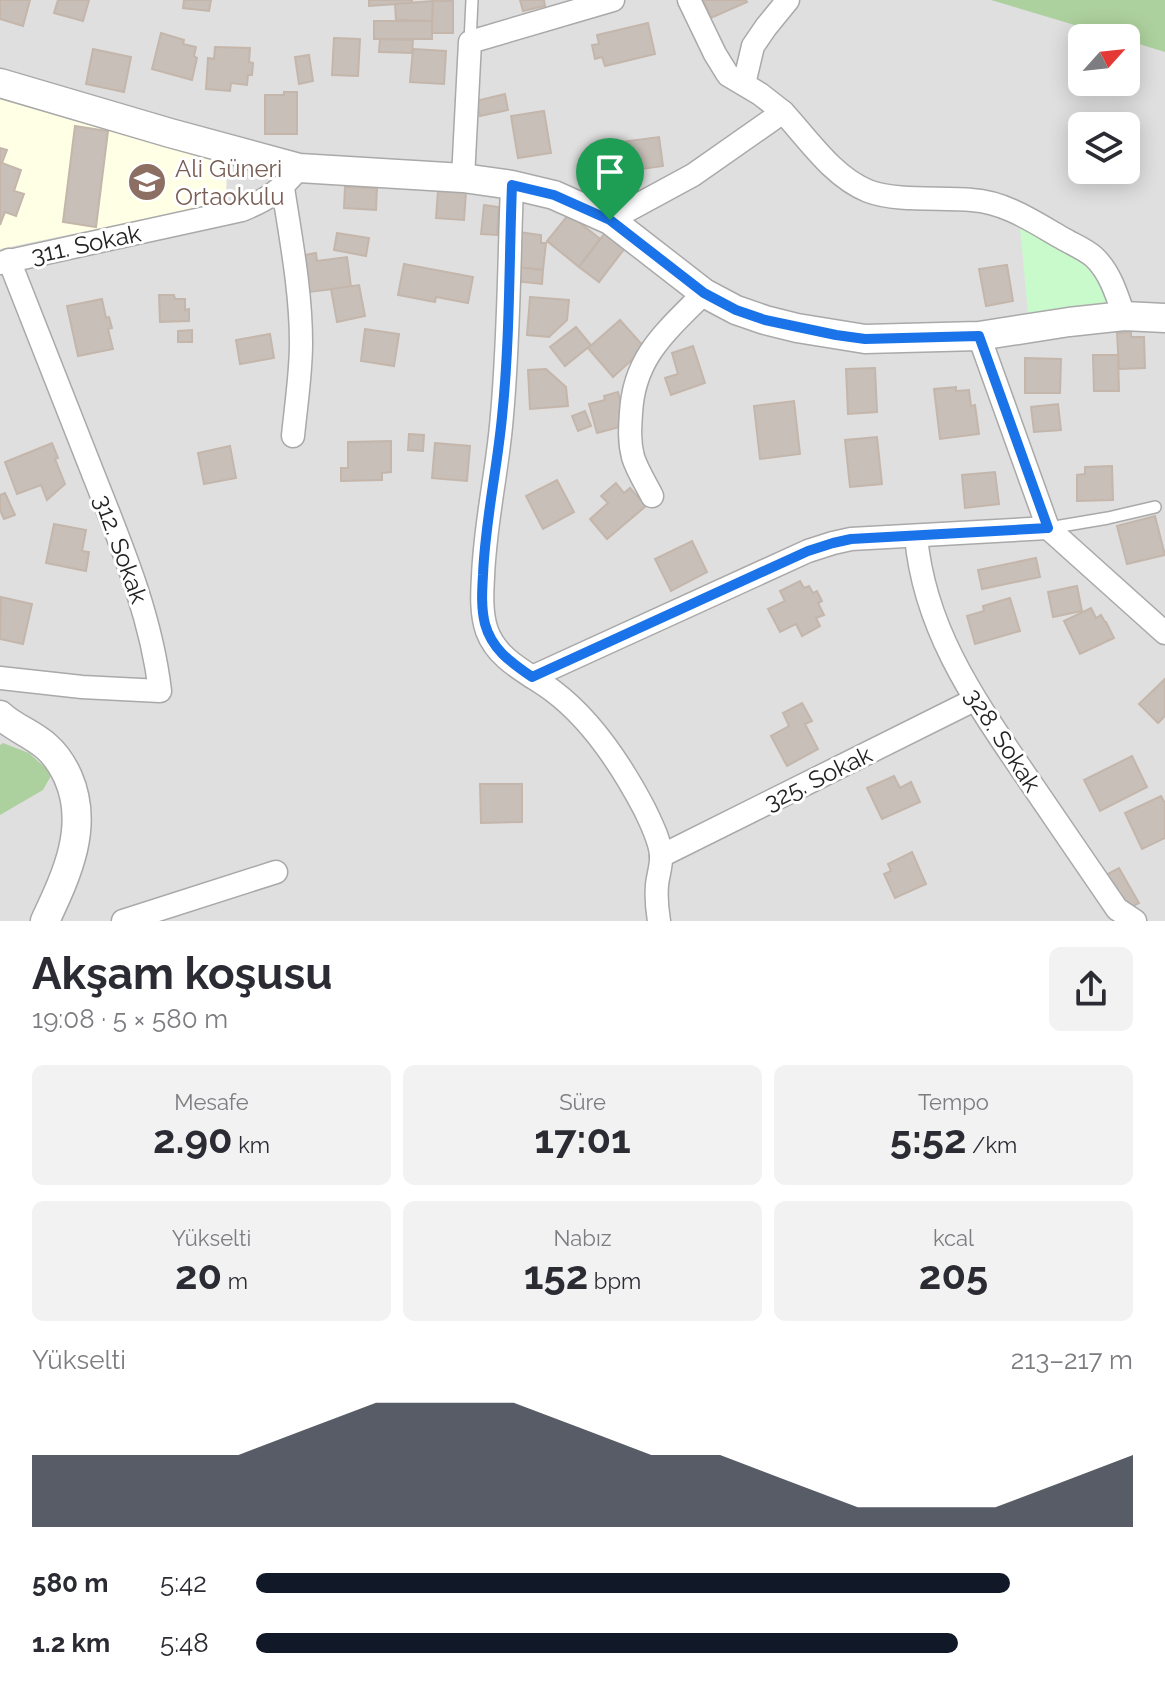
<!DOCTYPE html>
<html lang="tr">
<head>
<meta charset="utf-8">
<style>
  :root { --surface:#fff; --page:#f2f2f3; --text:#2b2b33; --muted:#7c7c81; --accent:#111827 }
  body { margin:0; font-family:Raleway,sans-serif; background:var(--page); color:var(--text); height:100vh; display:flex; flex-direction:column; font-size:30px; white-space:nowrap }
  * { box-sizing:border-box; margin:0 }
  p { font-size:26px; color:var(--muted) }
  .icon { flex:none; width:44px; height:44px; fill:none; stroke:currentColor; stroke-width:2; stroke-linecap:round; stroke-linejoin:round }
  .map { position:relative; height:921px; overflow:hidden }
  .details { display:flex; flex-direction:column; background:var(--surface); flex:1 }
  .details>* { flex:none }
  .needle { width:52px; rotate:63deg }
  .buttons { position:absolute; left:1068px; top:24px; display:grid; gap:16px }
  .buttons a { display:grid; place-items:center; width:72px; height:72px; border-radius:12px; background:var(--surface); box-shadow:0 4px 20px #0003; font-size:40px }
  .pin { position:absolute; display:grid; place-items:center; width:68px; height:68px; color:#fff; margin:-82px -34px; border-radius:50% 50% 50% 0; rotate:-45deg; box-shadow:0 0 8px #0007 }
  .pin .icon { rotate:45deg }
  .round { display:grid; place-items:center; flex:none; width:84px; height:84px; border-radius:12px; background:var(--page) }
  .headline { display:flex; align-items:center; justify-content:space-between; height:136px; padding:0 32px }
  h1 { font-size:44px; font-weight:700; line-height:60px }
  .metrics { display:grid; grid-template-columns:repeat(3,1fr); gap:12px; height:136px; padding:8px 32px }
  .metrics div { display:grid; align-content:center; border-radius:12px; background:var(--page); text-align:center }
  .metrics b { font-size:40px; font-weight:700 }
  .metrics small { font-size:22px; font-weight:400 }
  .metrics p { font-size:22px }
  .chart { height:224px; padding:16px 32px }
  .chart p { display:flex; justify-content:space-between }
  .chart svg { width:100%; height:144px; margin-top:8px; fill:var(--accent); opacity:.7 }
  ul { padding:0 32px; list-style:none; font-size:26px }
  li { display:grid; grid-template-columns:128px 96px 1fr; align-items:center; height:60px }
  li i { height:20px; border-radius:10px; background:var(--accent) }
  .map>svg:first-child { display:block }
  .residential { fill:#e0dfdf; fill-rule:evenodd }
  .education { fill:#ffffe5 }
  .forest { fill:#add19e }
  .park { fill:#c8facc }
  .building { fill:#c7bfb8; stroke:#c4b6ab; stroke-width:2 }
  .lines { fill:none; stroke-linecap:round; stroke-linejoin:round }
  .service-casing { stroke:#a9a9a9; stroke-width:14 }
  .minor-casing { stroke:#a9a9a9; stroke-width:25 }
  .tertiary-casing { stroke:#a9a9a9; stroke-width:31 }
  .service { stroke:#fff; stroke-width:11 }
  .minor { stroke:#fff; stroke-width:22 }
  .tertiary { stroke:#fff; stroke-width:28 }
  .route-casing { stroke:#fff; stroke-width:16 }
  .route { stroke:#1a73e8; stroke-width:10 }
  .labels { text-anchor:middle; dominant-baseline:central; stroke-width:6; stroke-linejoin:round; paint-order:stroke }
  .education-label { font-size:24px; fill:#785e54; stroke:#fff; text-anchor:start }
  .street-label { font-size:24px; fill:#222; stroke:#fff }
</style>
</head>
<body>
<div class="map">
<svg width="1165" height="921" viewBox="0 0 1165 921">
  <rect width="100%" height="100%" fill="#f2efe9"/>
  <path class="residential" d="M 0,0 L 1000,0 L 1165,48 L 1165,921 L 0,921 ZM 1082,38 L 1126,38 L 1126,82 L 1082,82 ZM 1082,126 L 1126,126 L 1126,170 L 1082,170 Z"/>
  <path class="education" d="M 0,96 L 227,162 L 226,202 L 0,249 Z"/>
  <g class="forest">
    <path d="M 991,0 L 1165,0 L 1165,52 L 1126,40 L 1126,38 L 1118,38 Z"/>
    <path d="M 3,743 L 29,753 L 52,774 L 43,790 L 0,815 L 0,745 Z"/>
  </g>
  <path class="park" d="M 1020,228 L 1087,259 L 1111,307 L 1028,313 Z"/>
  <g class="building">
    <path d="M 0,0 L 30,0 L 23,26 L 0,19 Z"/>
    <path d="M 58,0 L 89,0 L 83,21 L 54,13 Z"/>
    <path d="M 184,0 L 211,0 L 209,11 L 183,8 Z"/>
    <path d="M 369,0 L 412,0 L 412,3 L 369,6 Z"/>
    <path d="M 520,0 L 544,0 L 545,6 L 523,11 Z"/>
    <path d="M 703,0 L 746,0 L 747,2 L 711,18 Z"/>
    <path d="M 433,1 L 432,21 L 396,20 L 395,4 Z"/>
    <path d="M 433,1 L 453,1 L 453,33 L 432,33 Z"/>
    <rect x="374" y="21" width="58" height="18"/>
    <path d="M 648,23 L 655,54 L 605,66 L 602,57 L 595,59 L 592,45 L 599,44 L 597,35 Z"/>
    <path d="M 161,33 L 184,40 L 183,44 L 196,47 L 194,56 L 197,58 L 192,80 L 152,69 Z"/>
    <path d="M 334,38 L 360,39 L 358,76 L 332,75 Z"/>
    <path d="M 380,39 L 413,40 L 412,53 L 379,52 Z"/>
    <path d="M 215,47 L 250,48 L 249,62 L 253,63 L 252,75 L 248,75 L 247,85 L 231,83 L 230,91 L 206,89 L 208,58 L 214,59 Z"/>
    <path d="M 93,49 L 131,57 L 124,92 L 86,84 Z"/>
    <path d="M 413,49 L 446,51 L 444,84 L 410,82 Z"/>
    <path d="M 309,55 L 313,81 L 299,84 L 295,57 Z"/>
    <path d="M 284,92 L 297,92 L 297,134 L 265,134 L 265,95 L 284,95 Z"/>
    <path d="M 505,94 L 508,110 L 480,116 L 476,101 Z"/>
    <path d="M 544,111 L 551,153 L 518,158 L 511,116 Z"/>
    <path d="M 75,126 L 108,131 L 96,227 L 63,222 Z"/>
    <path d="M 659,137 L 663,166 L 606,174 L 604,157 L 615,156 L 613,143 Z"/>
    <path d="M 0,148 L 7,150 L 2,163 L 21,170 L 14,191 L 24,194 L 16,216 L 5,212 L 0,225 Z"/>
    <path d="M 345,187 L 377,188 L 376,210 L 344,208 Z"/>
    <path d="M 438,190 L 466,192 L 464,220 L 436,218 Z"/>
    <path d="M 484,205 L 499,207 L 497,235 L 481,234 Z"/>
    <path d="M 569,214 L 600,239 L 579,267 L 547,241 Z"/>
    <path d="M 519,232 L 541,235 L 541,243 L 546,243 L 543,270 L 516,267 Z"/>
    <path d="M 337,233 L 369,238 L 366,256 L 334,250 Z"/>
    <path d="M 605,233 L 625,248 L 599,282 L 579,267 Z"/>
    <path d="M 316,253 L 317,261 L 347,257 L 351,287 L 309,292 L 304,255 Z"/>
    <path d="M 404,264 L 473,277 L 468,303 L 436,297 L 435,302 L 398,295 Z"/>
    <path d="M 1007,265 L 1013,301 L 986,306 L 979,269 Z"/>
    <path d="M 516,267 L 543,270 L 542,284 L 515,281 Z"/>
    <path d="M 359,285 L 365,316 L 337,322 L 331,289 Z"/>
    <path d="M 159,295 L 174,295 L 175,299 L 185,299 L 185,310 L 189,309 L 189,321 L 160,322 Z"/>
    <path d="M 530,297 L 569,300 L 567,320 L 549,337 L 527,335 Z"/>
    <path d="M 102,299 L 106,318 L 109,317 L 112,328 L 108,329 L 113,349 L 78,356 L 67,306 Z"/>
    <path d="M 620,320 L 645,348 L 613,377 L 588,348 Z"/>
    <path d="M 576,327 L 591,345 L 565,366 L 550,347 Z"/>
    <path d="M 365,329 L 399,334 L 394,366 L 361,361 Z"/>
    <path d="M 192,330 L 192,342 L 178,342 L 178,331 Z"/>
    <path d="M 1131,332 L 1131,337 L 1144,337 L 1145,368 L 1119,369 L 1117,333 Z"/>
    <path d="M 270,334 L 274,358 L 240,364 L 236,340 Z"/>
    <path d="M 693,346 L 705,383 L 671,395 L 665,378 L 678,374 L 672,353 Z"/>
    <path d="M 1093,355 L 1118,355 L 1119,391 L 1094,391 Z"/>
    <path d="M 1025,358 L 1061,359 L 1060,393 L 1025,393 Z"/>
    <path d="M 875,368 L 877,412 L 848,414 L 846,369 Z"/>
    <path d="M 546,369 L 566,387 L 568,406 L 530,409 L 528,370 Z"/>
    <path d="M 956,387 L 956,391 L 969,390 L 971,406 L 975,405 L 979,434 L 940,439 L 934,389 Z"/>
    <path d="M 618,392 L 627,425 L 597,433 L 589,404 L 605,400 L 604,396 Z"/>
    <path d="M 794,401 L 800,454 L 760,459 L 754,406 Z"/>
    <path d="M 1058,404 L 1061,430 L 1034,432 L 1031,407 Z"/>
    <path d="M 585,411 L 591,426 L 578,431 L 572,416 Z"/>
    <path d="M 409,434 L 424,435 L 423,451 L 408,450 Z"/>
    <path d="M 877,437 L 882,484 L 850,487 L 845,440 Z"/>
    <path d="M 391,441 L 391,472 L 382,473 L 382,480 L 341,481 L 341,468 L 348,468 L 348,442 Z"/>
    <path d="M 52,443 L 58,458 L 55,459 L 65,484 L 47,500 L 41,485 L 17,494 L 5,462 Z"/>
    <path d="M 435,443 L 470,446 L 467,481 L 432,478 Z"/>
    <path d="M 230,446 L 236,478 L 204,484 L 198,453 Z"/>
    <path d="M 1112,466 L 1113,500 L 1077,501 L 1077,475 L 1085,474 L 1085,467 Z"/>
    <path d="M 995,472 L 999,504 L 965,508 L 962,475 Z"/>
    <path d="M 557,480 L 574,512 L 543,529 L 526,496 Z"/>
    <path d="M 616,483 L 624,493 L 630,488 L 646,506 L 607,539 L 590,519 L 608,503 L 601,496 Z"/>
    <path d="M 5,493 L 15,515 L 4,519 L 0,510 L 0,495 Z"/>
    <path d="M 1155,516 L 1165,555 L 1127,564 L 1117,526 Z"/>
    <path d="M 54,524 L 86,530 L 82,551 L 89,552 L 86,571 L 46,563 Z"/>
    <path d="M 692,541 L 707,572 L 671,591 L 655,559 Z"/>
    <path d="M 1036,558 L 1040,577 L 982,589 L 978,570 Z"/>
    <path d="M 800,581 L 804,588 L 809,586 L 813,593 L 817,591 L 822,601 L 818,603 L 824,615 L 816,618 L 820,626 L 802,636 L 796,624 L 780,632 L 768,609 L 785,601 L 780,591 Z"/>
    <path d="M 1077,586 L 1082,611 L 1053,617 L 1048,592 Z"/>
    <path d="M 1,597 L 32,604 L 23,644 L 0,639 Z"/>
    <path d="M 1010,598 L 1020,631 L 975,644 L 967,616 L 984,611 L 983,606 Z"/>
    <path d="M 1091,608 L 1096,618 L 1101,615 L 1105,622 L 1106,622 L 1114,638 L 1080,654 L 1064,621 Z"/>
    <path d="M 1165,679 L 1165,716 L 1158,723 L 1139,704 Z"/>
    <path d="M 802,703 L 812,721 L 805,724 L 818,749 L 787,766 L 771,736 L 789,726 L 783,713 Z"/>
    <path d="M 1132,756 L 1147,787 L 1100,811 L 1084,780 Z"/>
    <path d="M 894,776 L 900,788 L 911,782 L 920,802 L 882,819 L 867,788 Z"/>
    <path d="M 480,784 L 522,784 L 522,822 L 481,823 Z"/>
    <path d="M 1161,796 L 1165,803 L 1165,838 L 1142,849 L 1125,813 Z"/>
    <path d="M 912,852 L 926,884 L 895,898 L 884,874 L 891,871 L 888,864 Z"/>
    <path d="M 1119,868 L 1139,903 L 1125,910 L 1106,875 Z"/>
  </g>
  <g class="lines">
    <defs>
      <g id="service">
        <path d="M 470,42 L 472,0"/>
        <path d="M 1049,528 L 1108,518 L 1155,507"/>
      </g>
      <g id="minor">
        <path d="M 689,0 L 715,54 L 728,75 L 760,94 L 783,112"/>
        <path d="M 744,84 L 753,46 L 766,27 L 788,0"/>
        <path d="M 463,178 L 470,42 L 613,0"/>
        <path d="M 512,185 C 509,261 509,338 502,415 C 498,469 485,522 483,577 C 482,594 481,614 487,631 C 498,661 529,673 553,691 C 593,721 622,766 645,810 C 651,823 660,840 661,855 C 662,864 658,875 657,885 C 656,897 657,909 659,921"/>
        <path d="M 283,188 C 291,240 301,291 301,343 C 301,374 296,405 293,436"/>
        <path d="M 610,220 L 693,175 L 783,112 C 808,139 833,177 868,191 C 897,202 940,197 972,200 C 1005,202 1034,222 1062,238 C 1072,244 1085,249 1094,257 C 1110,272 1117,295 1124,316"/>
        <path d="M 0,263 L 242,210 C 269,199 281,190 299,168"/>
        <path d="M 979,336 L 1048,528 L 1165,633"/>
        <path d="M 652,496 C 646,484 637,470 633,457 C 629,442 630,428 631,413 C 634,356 667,331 704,293"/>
        <path d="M 916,536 C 924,628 973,698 1024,773 C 1055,818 1086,864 1117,909 L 1135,921"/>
        <path d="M 532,677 L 808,551 L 833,543 L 851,539 L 1048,528"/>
        <path d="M 0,678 L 82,687 L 160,691 C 151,615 122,547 94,476 C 66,404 38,332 9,260"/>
        <path d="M 661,856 L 974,700"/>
        <path d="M 123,921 L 276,872"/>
      </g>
      <g id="tertiary">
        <path d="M 0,83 L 170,133 L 299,168 L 463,178 L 512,185 L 554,195 L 610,220 L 704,293 L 736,310 L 765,320 L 797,328 L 865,339 L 979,336 L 1069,322 L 1124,316 L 1165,318"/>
        <path d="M 0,715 C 14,728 33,734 47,747 C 56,755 63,766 68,777 C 90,827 66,876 45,921"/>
      </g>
    </defs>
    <use href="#service" class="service-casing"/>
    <use href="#minor" class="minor-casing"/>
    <use href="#tertiary" class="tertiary-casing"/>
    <use href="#service" class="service"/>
    <use href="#minor" class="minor"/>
    <use href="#tertiary" class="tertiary"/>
  </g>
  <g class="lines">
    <defs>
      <path id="route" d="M 512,185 L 554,195 L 610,220 L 704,293 L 736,310 L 765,320 L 836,335 L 865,339 L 979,336 L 1048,528 L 851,539 L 833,543 L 808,551 L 532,677 C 512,663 492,650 485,624 C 481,608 482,591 483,575 C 485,522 497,470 502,417 C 510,340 509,262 512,185 Z"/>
    </defs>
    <use href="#route" class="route-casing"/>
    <use href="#route" class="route"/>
  </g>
  <defs>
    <symbol id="school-disc" viewBox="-11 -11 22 22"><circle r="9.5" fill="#8d6e63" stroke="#fff"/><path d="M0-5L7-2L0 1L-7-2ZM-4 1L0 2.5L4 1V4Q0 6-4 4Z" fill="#fff"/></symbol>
  </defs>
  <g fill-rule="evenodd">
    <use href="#school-disc" x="125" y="160" width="44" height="44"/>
  </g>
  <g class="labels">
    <g class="education-label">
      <text x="175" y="168">Ali Güneri<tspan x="175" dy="28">Ortaokulu</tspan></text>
    </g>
    <g class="street-label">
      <text transform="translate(86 244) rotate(-12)">311. Sokak</text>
      <text transform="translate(121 549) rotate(70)">312. Sokak</text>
      <text transform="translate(1003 740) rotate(57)">328. Sokak</text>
      <text transform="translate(818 778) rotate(-26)">325. Sokak</text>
    </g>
  </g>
</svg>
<div class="buttons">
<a><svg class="needle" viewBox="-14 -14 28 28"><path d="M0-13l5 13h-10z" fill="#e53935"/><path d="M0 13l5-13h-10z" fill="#7c7c81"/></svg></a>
<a><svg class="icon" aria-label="layers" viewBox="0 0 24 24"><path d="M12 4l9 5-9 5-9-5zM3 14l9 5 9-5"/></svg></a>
</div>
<div class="pin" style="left:610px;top:220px;background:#1e9e55"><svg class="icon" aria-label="arrive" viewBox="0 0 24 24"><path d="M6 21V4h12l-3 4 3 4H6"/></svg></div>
</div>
<section class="details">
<div class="headline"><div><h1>Akşam koşusu</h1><p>19:08 · 5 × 580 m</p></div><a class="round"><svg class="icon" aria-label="share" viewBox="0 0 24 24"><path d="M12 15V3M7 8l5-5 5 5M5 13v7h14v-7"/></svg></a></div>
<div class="metrics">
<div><p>Mesafe</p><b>2.90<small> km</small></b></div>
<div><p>Süre</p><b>17:01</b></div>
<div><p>Tempo</p><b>5:52<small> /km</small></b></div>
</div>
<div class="metrics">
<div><p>Yükselti</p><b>20<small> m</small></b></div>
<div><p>Nabız</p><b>152<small> bpm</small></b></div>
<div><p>kcal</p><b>205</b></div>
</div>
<div class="chart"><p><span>Yükselti</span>213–217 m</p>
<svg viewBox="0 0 160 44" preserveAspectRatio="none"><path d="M0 44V22L10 22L20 22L30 22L40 14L50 6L60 6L70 6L80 14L90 22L100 22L110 30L120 38L130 38L140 38L150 30L160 22V44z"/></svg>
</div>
<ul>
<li><b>580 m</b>5:42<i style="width:86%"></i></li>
<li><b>1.2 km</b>5:48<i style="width:80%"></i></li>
</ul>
</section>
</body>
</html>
